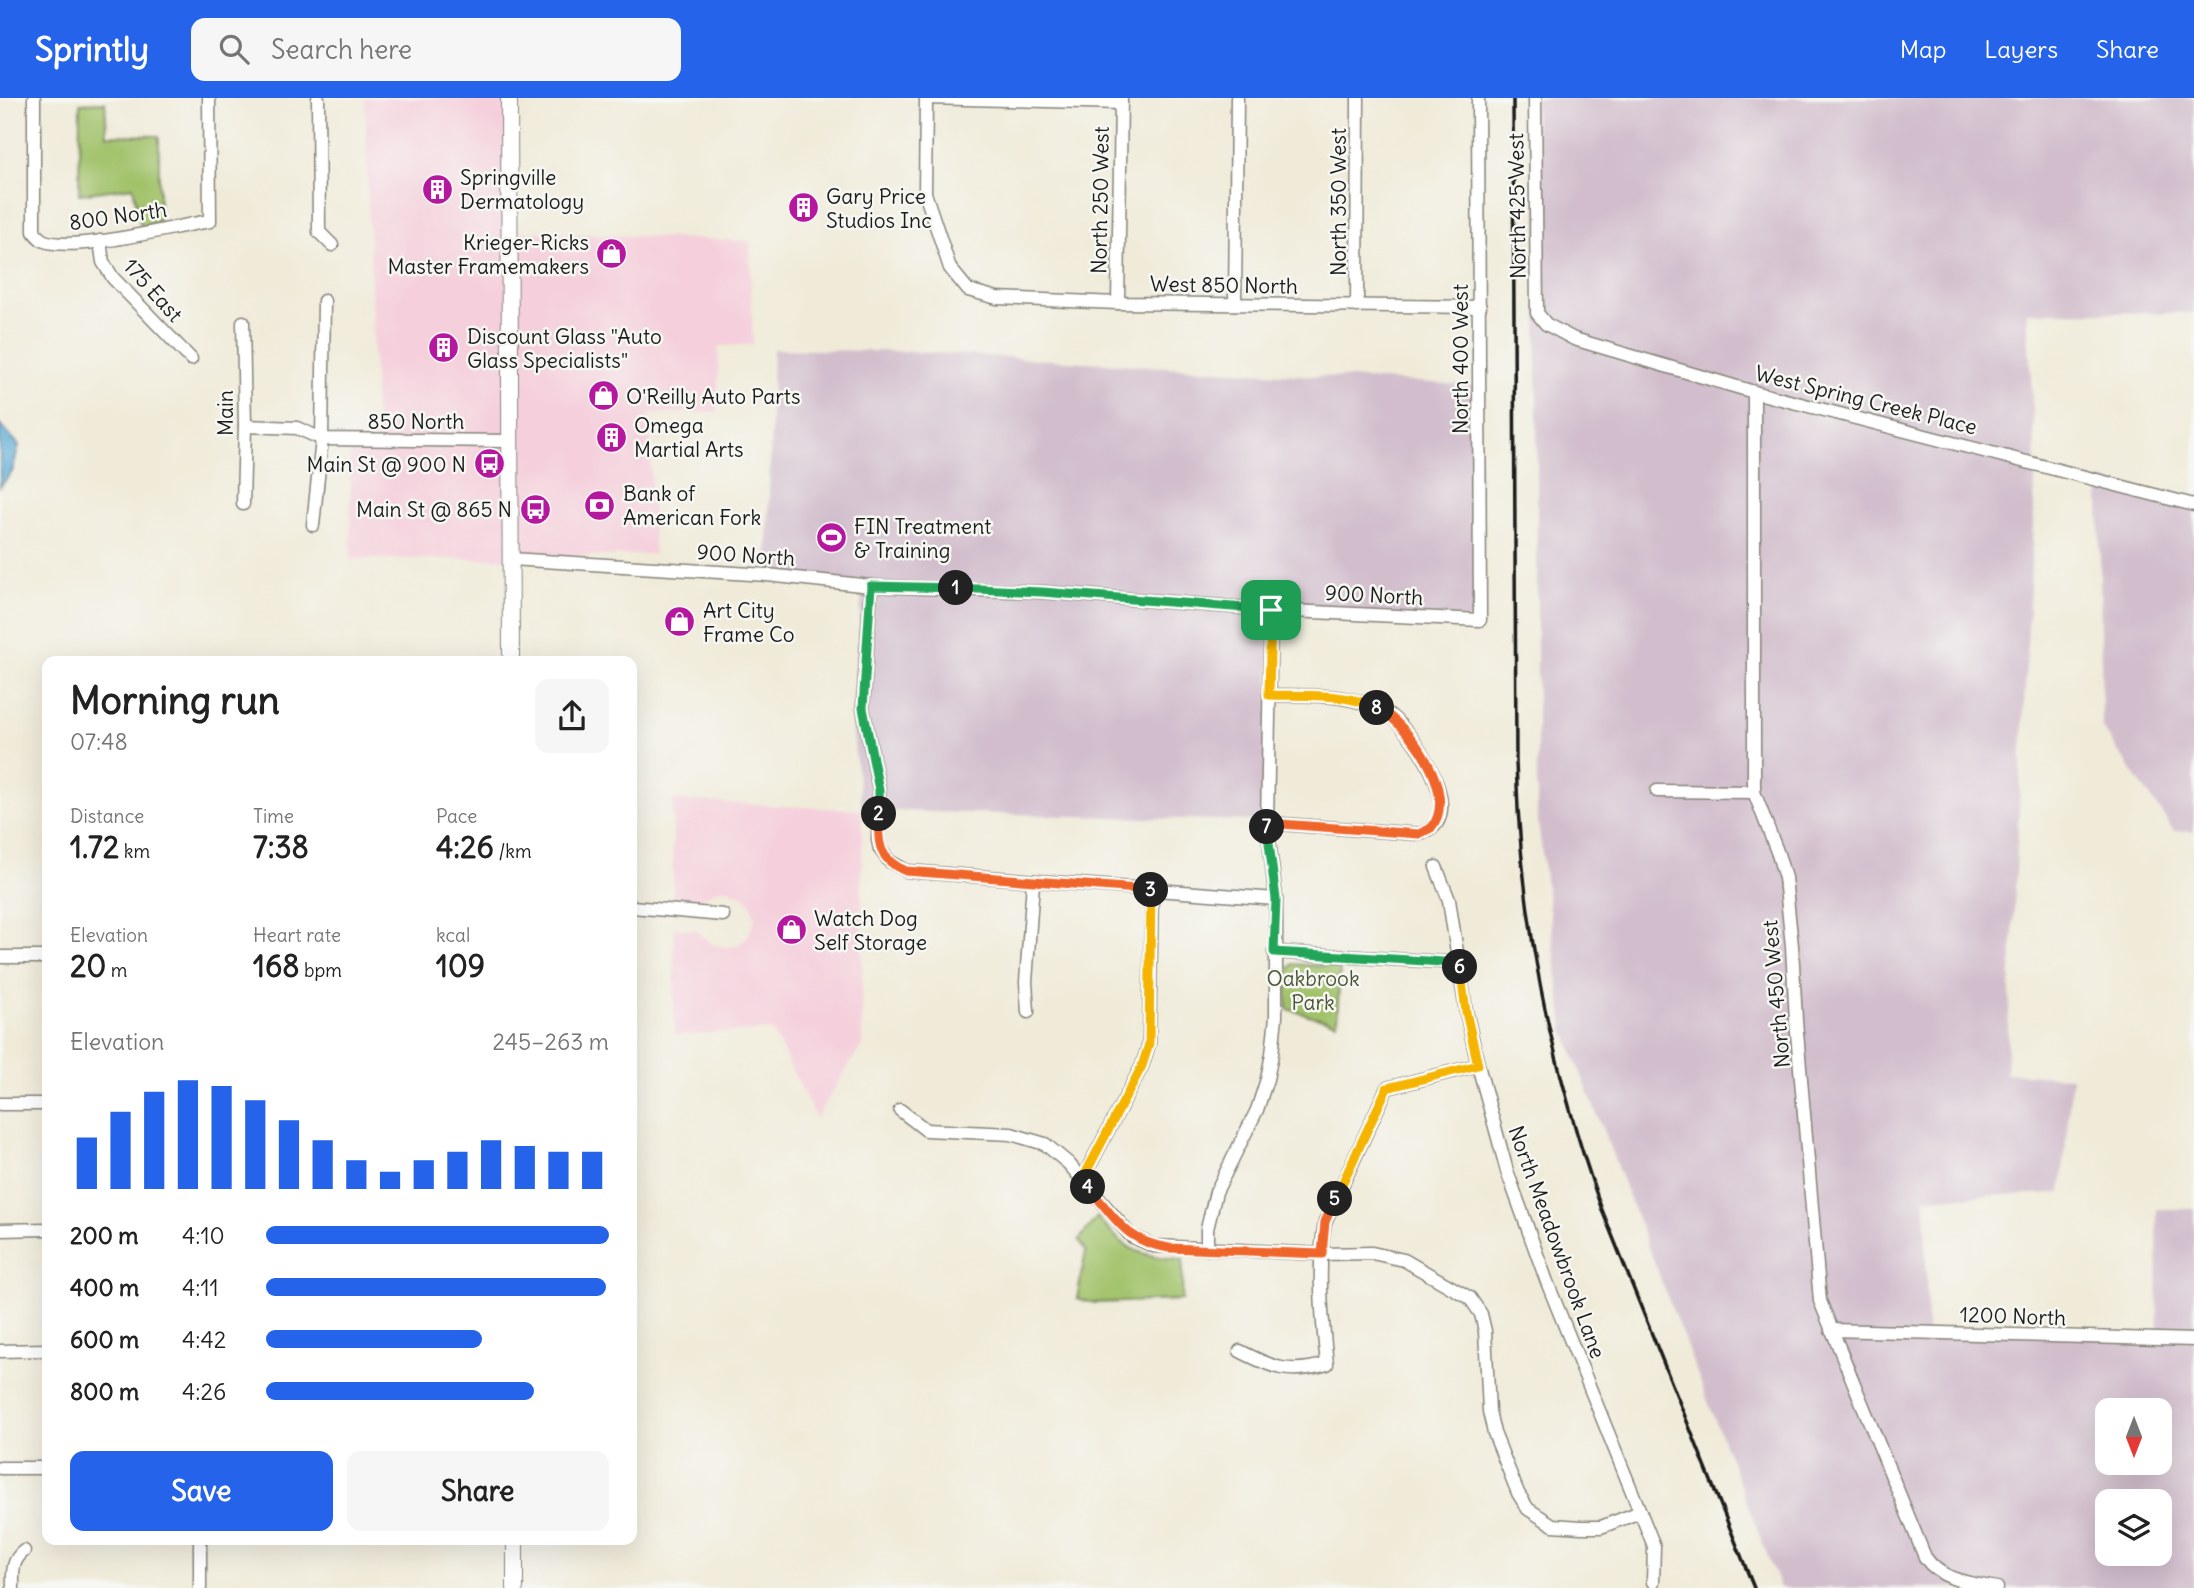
<!DOCTYPE html>
<html lang="en">
<head>
<meta charset="utf-8">
<style>
  :root { --surface:#fff; --page:#f6f6f6; --text:#222; --muted:#767676; --accent:#2563eb }
  body { margin:0; font-family:Delius,sans-serif; background:var(--page); color:var(--text); height:100vh; display:flex; flex-direction:column; font-size:26px; white-space:nowrap }
  * { box-sizing:border-box; margin:0 }
  p { font-size:23px; color:var(--muted) }
  .icon { flex:none; width:38px; height:38px; fill:none; stroke:currentColor; stroke-width:2; stroke-linecap:round; stroke-linejoin:round }
  .map { position:relative; flex:1; overflow:hidden }
  .side { position:absolute; left:42px; top:558px; width:595px; height:889px; display:flex; flex-direction:column; background:var(--surface); border-radius:14px; box-shadow:0 7px 28px #0002 }
  .side>* { flex:none }
  .needle { width:46px; rotate:180deg }
  .tools { position:absolute; left:2095px; top:1300px; display:grid; gap:14px }
  .tools a { display:grid; place-items:center; width:77px; height:77px; border-radius:14px; background:var(--surface); box-shadow:0 7px 28px #0002; font-size:35px }
  .pin { position:absolute; display:grid; place-items:center; width:60px; height:60px; color:#fff; margin:-30px; border-radius:14px; box-shadow:0 4px 10px #0006 }
  .km { position:absolute; width:35px; height:35px; margin:-18px; border-radius:50%; background:#222; color:#fff; font-size:19px; line-height:35px; text-align:center }
  .round { display:grid; place-items:center; flex:none; width:74px; height:74px; border-radius:14px; background:var(--page) }
  .head { display:flex; align-items:center; justify-content:space-between; height:119px; padding:0 28px }
  h1 { font-size:38px; font-weight:700; line-height:52px }
  .stats { display:grid; grid-template-columns:repeat(3,1fr); gap:10px; height:119px; padding:7px 28px }
  .stats div { display:grid; align-content:center }
  .stats b { font-size:30px; font-weight:700 }
  .stats small { font-size:19px; font-weight:400 }
  .stats p { font-size:19px }
  .chart { height:196px; padding:14px 28px }
  .chart p { display:flex; justify-content:space-between }
  .chart svg { width:100%; height:126px; margin-top:7px; stroke:var(--accent); stroke-width:6 }
  .button { display:flex; gap:14px; margin-top:auto; padding:14px 28px }
  .button a { flex:1; height:80px; border-radius:14px; background:var(--accent); color:#fff; font-size:28px; font-weight:700; line-height:80px; text-align:center }
  .button a+a { background:var(--page); color:var(--text) }
  ul { padding:0 28px; list-style:none; font-size:23px }
  li { display:grid; grid-template-columns:112px 84px 1fr; align-items:center; height:52px }
  li i { height:18px; border-radius:9px; background:var(--accent) }
  header { display:flex; align-items:center; gap:42px; box-sizing:border-box; height:98px; padding:0 35px; background:var(--accent); color:#fff }
  header strong { font-size:33px }
  nav { display:flex; gap:38px; margin-inline-start:auto; font-size:24px }
  .search { width:490px; height:63px; background:var(--page); display:flex; align-items:center; gap:18px; box-sizing:border-box; padding:0 24px; border-radius:14px; color:var(--muted); font-size:26px }
  .map>svg:first-child { display:block }
  .built { fill:#f5cfdb }
  .industrial { fill:#d1bdcc; fill-rule:evenodd }
  .green { fill:#a2c26a; stroke:#5f6f43; stroke-width:2 }
  .water { fill:#5caad6; stroke:#3c6379; stroke-width:2 }
  .lines { fill:none; stroke-linecap:round; stroke-linejoin:round }
  .minor-casing { stroke:#86847a; stroke-width:15 }
  .major-casing { stroke:#86847a; stroke-width:18 }
  .minor { stroke:#fff; stroke-width:12 }
  .major { stroke:#fff; stroke-width:16 }
  .rail { stroke:#1c1c1c; stroke-width:3.5 }
  .split-1-casing { stroke:#fff; stroke-width:14 }
  .split-2-casing { stroke:#fff; stroke-width:14 }
  .split-3-casing { stroke:#fff; stroke-width:14 }
  .split-4-casing { stroke:#fff; stroke-width:14 }
  .split-5-casing { stroke:#fff; stroke-width:14 }
  .split-6-casing { stroke:#fff; stroke-width:14 }
  .split-7-casing { stroke:#fff; stroke-width:14 }
  .split-8-casing { stroke:#fff; stroke-width:14 }
  .split-9-casing { stroke:#fff; stroke-width:14 }
  .split-1 { stroke:#22a559; stroke-width:9 }
  .split-2 { stroke:#22a559; stroke-width:9 }
  .split-3 { stroke:#f0652b; stroke-width:9 }
  .split-4 { stroke:#f5b400; stroke-width:9 }
  .split-5 { stroke:#f0652b; stroke-width:9 }
  .split-6 { stroke:#f5b400; stroke-width:9 }
  .split-7 { stroke:#22a559; stroke-width:9 }
  .split-8 { stroke:#f0652b; stroke-width:9 }
  .split-9 { stroke:#f5b400; stroke-width:9 }
  .labels { text-anchor:middle; dominant-baseline:central; stroke-width:5; stroke-linejoin:round; paint-order:stroke }
  .poi-label { font-size:21px; fill:#1c1c1c; stroke:#f6f6f2; text-anchor:start }
  .street-label { font-size:21px; fill:#1c1c1c; stroke:#f6f6f2 }
  .park-label { font-size:21px; fill:#4b5637; stroke:#f6f6f2 }
</style>
</head>
<body>
<header>
<strong>Sprintly</strong>
<div class="search"><svg class="icon" aria-label="search" viewBox="0 0 24 24"><circle cx="10" cy="10" r="6"/><path d="M15 15l6 6"/></svg>Search here</div>
<nav><a>Map</a><a>Layers</a><a>Share</a></nav>
</header>
<div class="map">
<svg width="2194" height="1490" viewBox="0 0 2194 1490">
  <rect width="100%" height="100%" fill="#f6f6f2"/>
  <filter id="ink" filterUnits="userSpaceOnUse"><feTurbulence type="fractalNoise" baseFrequency=".0143" numOctaves="2"/><feDisplacementMap in="SourceGraphic" scale="14" xChannelSelector="R" yChannelSelector="G"/><feConvolveMatrix kernelMatrix="1 2 1 2 8 2 1 2 1" color-interpolation-filters="sRGB"/></filter>
  <filter id="wash" filterUnits="userSpaceOnUse"><feTurbulence type="fractalNoise" baseFrequency=".00686" numOctaves="4" result="noise"/><feDisplacementMap in="SourceGraphic" scale="28" xChannelSelector="R" yChannelSelector="G"/><feGaussianBlur stdDeviation="1.57" result="paint"/><feColorMatrix in="noise" values="0 0 0 0 0 0 0 0 0 0 0 0 0 0 0 0 0 1.4 0 .05"/><feComposite in="paint" operator="in"/></filter>
  <g filter="url(#wash)">
    <rect width="100%" height="100%" fill="#f0ebd9"/>
    <g class="built">
      <path d="M 365,0 L 510,0 L 511,133 L 750,143 L 753,247 L 719,248 L 717,314 L 649,316 L 654,456 L 511,461 L 351,461 L 350,341 L 376,341 Z"/>
      <path d="M 673,702 L 862,712 L 862,947 L 816,1020 L 772,932 L 675,937 L 674,830 L 696,832 L 712,846 L 727,849 L 736,848 L 746,841 L 755,821 L 751,806 L 746,801 L 740,796 L 726,791 L 717,792 L 694,804 L 673,804 Z"/>
    </g>
    <g class="industrial">
      <path d="M 1535,0 L 2194,0 L 2194,215 L 2027,214 L 2036,365 L 2006,975 L 2072,979 L 2061,1095 L 1925,1100 L 1927,1234 L 2158,1241 L 2157,1111 L 2194,1111 L 2194,1490 L 1780,1490 L 1564,931 L 1537,715 L 1537,112 ZM 2107,1312 L 2160,1312 L 2160,1365 L 2107,1365 ZM 2107,1404 L 2160,1404 L 2160,1456 L 2107,1456 Z"/>
      <path d="M 773,251 L 920,254 L 1480,288 L 1480,522 L 1271,512 L 1267,725 L 1252,723 L 862,712 L 851,620 L 862,494 L 767,477 Z"/>
      <path d="M 2099,381 L 2194,407 L 2194,734 L 2174,733 L 2102,630 Z"/>
    </g>
    <g class="green">
      <path d="M 105,4 L 107,37 L 159,38 L 159,124 L 141,129 L 133,89 L 79,96 L 80,5 Z"/>
      <path d="M 1293,866 L 1340,869 L 1337,925 L 1287,911 L 1287,873 Z"/>
      <path d="M 1097,1119 C 1125,1152 1140,1160 1183,1161 L 1182,1202 L 1095,1205 L 1077,1201 L 1086,1153 L 1079,1142 Z"/>
    </g>
    <path class="water" d="M 0,327 L 19,347 L 12,374 L 0,389 Z"/>
  </g>
  <g filter="url(#ink)">
    <g class="lines">
      <defs>
        <g id="minor">
          <path d="M 34,0 L 34,134 C 34,135 41,141 42,142 C 72,156 175,128 210,123 L 209,0"/>
          <path d="M 318,0 L 319,134 L 332,147"/>
          <path d="M 1535,0 L 1537,215 L 1546,226 L 1574,241 L 1754,294 L 2194,407"/>
          <path d="M 1121,5 L 926,0 L 925,95 L 950,170 L 968,192 L 997,200 L 1118,205 L 1480,209"/>
          <path d="M 100,143 L 103,164 L 113,180 L 191,261"/>
          <path d="M 1118,205 L 1121,0"/>
          <path d="M 1235,206 L 1237,0"/>
          <path d="M 1357,208 L 1358,0"/>
          <path d="M 1754,294 L 1754,694 L 1778,756 L 1785,780 L 1792,848 L 1796,923 L 1820,1203 L 1925,1459 C 1941,1483 1970,1485 1997,1490"/>
          <path d="M 245,328 L 297,330 L 322,341 L 510,343"/>
          <path d="M 243,406 L 245,328 L 243,224"/>
          <path d="M 313,427 L 322,341 L 324,203"/>
          <path d="M 511,461 L 767,477 L 871,488 L 1042,494 L 1271,512 L 1480,522 L 1478,0"/>
          <path d="M 871,488 L 863,610 L 879,692 L 878,742 L 880,751 L 889,763 L 907,773 L 1276,801"/>
          <path d="M 1657,693 L 1754,694"/>
          <path d="M 1267,725 L 1419,736 C 1474,723 1412,630 1385,614 C 1350,594 1309,598 1269,597"/>
          <path d="M 1436,769 L 1449,802 L 1466,913 L 1478,967 L 1507,1073 L 1547,1184 L 1654,1448 L 1653,1484"/>
          <path d="M 632,809 L 723,817"/>
          <path d="M 1274,854 L 1459,865"/>
          <path d="M 0,859 L 47,859"/>
          <path d="M 1028,914 L 1026,884 L 1033,784"/>
          <path d="M 0,1006 L 47,1006"/>
          <path d="M 900,1012 L 926,1032 L 1011,1036 L 1045,1046 L 1068,1065 L 1131,1138 L 1154,1148 L 1322,1156 L 1372,1155 L 1404,1162 L 1470,1200 L 1481,1216 L 1485,1233 L 1489,1313 L 1494,1335 L 1518,1395 L 1528,1411 L 1553,1427 L 1581,1429 L 1601,1429 L 1640,1414"/>
          <path d="M 1082,1082 L 1142,968 L 1149,946 L 1152,792"/>
          <path d="M 0,1132 L 47,1131"/>
          <path d="M 1207,1151 L 1207,1131 L 1216,1094 L 1257,1012 L 1267,981 L 1272,956 L 1276,919 L 1276,801 L 1267,725 L 1271,512"/>
          <path d="M 1831,1232 L 2194,1242"/>
          <path d="M 0,1253 L 47,1252"/>
          <path d="M 1240,1253 C 1273,1270 1289,1277 1327,1266 C 1322,1220 1317,1169 1325,1124 L 1387,990 L 1478,967"/>
          <path d="M 0,1370 L 47,1370"/>
          <path d="M 200,1442 L 200,1490"/>
          <path d="M 13,1490 C 13,1475 11,1463 24,1453"/>
        </g>
        <g id="major">
          <path d="M 509,0 L 511,564"/>
          <path d="M 515,1442 L 515,1490"/>
        </g>
      </defs>
      <use href="#minor" class="minor-casing"/>
      <use href="#major" class="major-casing"/>
      <use href="#minor" class="minor"/>
      <use href="#major" class="major"/>
      <path class="rail" d="M 1513,0 L 1516,664 C 1520,820 1550,964 1602,1112 L 1754,1490"/>
    </g>
  </g>
  <g class="lines" filter="url(#ink)">
    <defs>
      <path id="split-1" d="M 956,490 L 1042,494 L 1271,512"/>
      <path id="split-2" d="M 879,716 L 879,692 L 863,610 L 871,488 L 956,490"/>
      <path id="split-3" d="M 879,716 C 878,744 877,761 906,773 L 1151,792"/>
      <path id="split-4" d="M 1088,1089 L 1082,1082 L 1142,968 L 1149,946 L 1151,792"/>
      <path id="split-5" d="M 1088,1089 C 1116,1120 1124,1143 1169,1150 L 1322,1156 L 1325,1124 L 1335,1101"/>
      <path id="split-6" d="M 1335,1101 L 1387,990 L 1478,967 L 1466,914 L 1460,869"/>
      <path id="split-7" d="M 1267,729 L 1276,801 L 1274,854 L 1460,865 L 1460,869"/>
      <path id="split-8" d="M 1267,729 L 1267,725 L 1419,736 L 1431,730 C 1460,696 1409,626 1377,610"/>
      <path id="split-9" d="M 1271,512 L 1269,597 C 1305,598 1344,594 1377,610"/>
    </defs>
    <use href="#split-1" class="split-1-casing"/>
    <use href="#split-2" class="split-2-casing"/>
    <use href="#split-3" class="split-3-casing"/>
    <use href="#split-4" class="split-4-casing"/>
    <use href="#split-5" class="split-5-casing"/>
    <use href="#split-6" class="split-6-casing"/>
    <use href="#split-7" class="split-7-casing"/>
    <use href="#split-8" class="split-8-casing"/>
    <use href="#split-9" class="split-9-casing"/>
    <use href="#split-1" class="split-1"/>
    <use href="#split-2" class="split-2"/>
    <use href="#split-3" class="split-3"/>
    <use href="#split-4" class="split-4"/>
    <use href="#split-5" class="split-5"/>
    <use href="#split-6" class="split-6"/>
    <use href="#split-7" class="split-7"/>
    <use href="#split-8" class="split-8"/>
    <use href="#split-9" class="split-9"/>
  </g>
  <defs>
    <symbol id="building-disc" viewBox="-11 -11 22 22"><circle r="9.5" fill="#b5179e" stroke="#f6f6f2"/><path d="M-4-6H4V6H1V3H-1V6H-4ZM-2.5-4.3h1.7v1.8h-1.7ZM.8-4.3h1.7v1.8H.8ZM-2.5-1h1.7V.8h-1.7ZM.8-1h1.7V.8H.8Z" fill="#fff"/></symbol>
    <symbol id="shop-disc" viewBox="-11 -11 22 22"><circle r="9.5" fill="#b5179e" stroke="#f6f6f2"/><path d="M-5-2.5h2.3a2.7 3.5 0 0 1 5.4 0H5L5.5 6h-11ZM-1.5-2.5h3a1.5 2.3 0 0 0-3 0Z" fill="#fff"/></symbol>
    <symbol id="bus-disc" viewBox="-11 -11 22 22"><circle r="9.5" fill="#b5179e" stroke="#f6f6f2"/><path d="M-5-6H5V4H4V6H2V4H-2V6H-4V4H-5ZM-3.5-4V0h7V-4ZM-3.5 1.2v1.5H-2V1.2ZM2 1.2v1.5H3.5V1.2Z" fill="#fff"/></symbol>
    <symbol id="bank-disc" viewBox="-11 -11 22 22"><circle r="9.5" fill="#b5179e" stroke="#f6f6f2"/><path d="M-6-4H6V4H-6ZM0-2.3a2.3 2.3 0 1 0 0 4.6a2.3 2.3 0 1 0 0-4.6Z" fill="#fff"/></symbol>
    <symbol id="stadium-disc" viewBox="-11 -11 22 22"><circle r="9.5" fill="#b5179e" stroke="#f6f6f2"/><path d="M0-5a6.5 5 0 1 0 0 10a6.5 5 0 1 0 0-10ZM-3.5-1.8h7v3.6h-7Z" fill="#fff"/></symbol>
  </defs>
  <g fill-rule="evenodd">
    <use href="#building-disc" x="420" y="74" width="35" height="35"/>
    <use href="#building-disc" x="786" y="92" width="35" height="35"/>
    <use href="#shop-disc" x="594" y="138" width="35" height="35"/>
    <use href="#building-disc" x="426" y="232" width="35" height="35"/>
    <use href="#shop-disc" x="586" y="280" width="35" height="35"/>
    <use href="#building-disc" x="594" y="322" width="35" height="35"/>
    <use href="#bus-disc" x="472" y="348" width="35" height="35"/>
    <use href="#bank-disc" x="582" y="390" width="35" height="35"/>
    <use href="#bus-disc" x="518" y="394" width="35" height="35"/>
    <use href="#stadium-disc" x="814" y="422" width="35" height="35"/>
    <use href="#shop-disc" x="662" y="506" width="35" height="35"/>
    <use href="#shop-disc" x="774" y="814" width="35" height="35"/>
  </g>
  <g class="labels">
    <g class="poi-label">
      <text x="460" y="79">Springville<tspan x="460" dy="24">Dermatology</tspan></text>
      <text x="826" y="98">Gary Price<tspan x="826" dy="24">Studios Inc</tspan></text>
      <text x="589" y="144" text-anchor="end">Krieger-Ricks<tspan x="589" dy="24">Master Framemakers</tspan></text>
      <text x="467" y="238">Discount Glass "Auto<tspan x="467" dy="24">Glass Specialists"</tspan></text>
      <text x="626" y="298">O'Reilly Auto Parts</text>
      <text x="634" y="327">Omega<tspan x="634" dy="24">Martial Arts</tspan></text>
      <text x="466" y="366" text-anchor="end">Main St @ 900 N</text>
      <text x="623" y="395">Bank of<tspan x="623" dy="24">American Fork</tspan></text>
      <text x="512" y="411" text-anchor="end">Main St @ 865 N</text>
      <text x="854" y="428">FIN Treatment<tspan x="854" dy="24">&amp; Training</tspan></text>
      <text x="703" y="512">Art City<tspan x="703" dy="24">Frame Co</tspan></text>
      <text x="814" y="820">Watch Dog<tspan x="814" dy="24">Self Storage</tspan></text>
    </g>
    <g class="street-label">
      <text transform="translate(1100 102) rotate(-89)">North 250 West</text>
      <text transform="translate(1338 104) rotate(-90)">North 350 West</text>
      <text transform="translate(1517 108) rotate(-91)">North 425 West</text>
      <text transform="translate(118 118) rotate(-8)">800 North</text>
      <text transform="translate(1224 187) rotate(1)">West 850 North</text>
      <text transform="translate(153 192) rotate(48)">175 East</text>
      <text transform="translate(1460 261) rotate(-90)">North 400 West</text>
      <text transform="translate(1866 302) rotate(14)">West Spring Creek Place</text>
      <text transform="translate(225 315) rotate(-90)">Main</text>
      <text x="416" y="323">850 North</text>
      <text transform="translate(746 457) rotate(4)">900 North</text>
      <text transform="translate(1374 497) rotate(3)">900 North</text>
      <text transform="translate(1776 896) rotate(-95)">North 450 West</text>
      <text transform="translate(1557 1144) rotate(70)">North Meadowbrook Lane</text>
      <text transform="translate(2013 1218) rotate(2)">1200 North</text>
    </g>
    <g class="park-label">
      <text x="1313" y="880">Oakbrook<tspan x="1313" dy="24">Park</tspan></text>
    </g>
  </g>
</svg>
<div class="tools">
<a><svg class="needle" viewBox="-14 -14 28 28"><path d="M0-13l5 13h-10z" fill="#e53935"/><path d="M0 13l5-13h-10z" fill="#767676"/></svg></a>
<a><svg class="icon" aria-label="layers" viewBox="0 0 24 24"><path d="M12 4l9 5-9 5-9-5zM3 14l9 5 9-5"/></svg></a>
</div>
<div class="pin" style="left:1271px;top:512px;background:#1e9e55"><svg class="icon" aria-label="arrive" viewBox="0 0 24 24"><path d="M6 21V4h12l-3 4 3 4H6"/></svg></div>
<b class="km" style="left:956px;top:490px">1</b>
<b class="km" style="left:879px;top:716px">2</b>
<b class="km" style="left:1151px;top:792px">3</b>
<b class="km" style="left:1088px;top:1089px">4</b>
<b class="km" style="left:1335px;top:1101px">5</b>
<b class="km" style="left:1460px;top:869px">6</b>
<b class="km" style="left:1267px;top:729px">7</b>
<b class="km" style="left:1377px;top:610px">8</b>
<section class="side">
<div class="head"><div><h1>Morning run</h1><p>07:48</p></div><a class="round"><svg class="icon" aria-label="share" viewBox="0 0 24 24"><path d="M12 15V3M7 8l5-5 5 5M5 13v7h14v-7"/></svg></a></div>
<div class="stats">
<div><p>Distance</p><b>1.72<small> km</small></b></div>
<div><p>Time</p><b>7:38</b></div>
<div><p>Pace</p><b>4:26<small> /km</small></b></div>
</div>
<div class="stats">
<div><p>Elevation</p><b>20<small> m</small></b></div>
<div><p>Heart rate</p><b>168<small> bpm</small></b></div>
<div><p>kcal</p><b>109</b></div>
</div>
<div class="chart"><p><span>Elevation</span>245–263 m</p>
<svg viewBox="0 0 160 44" preserveAspectRatio="none"><path d="M5 44V26M15 44V17M25 44V10M35 44V6M45 44V8M55 44V13M65 44V20M75 44V27M85 44V34M95 44V38M105 44V34M115 44V31M125 44V27M135 44V29M145 44V31M155 44V31"/></svg>
</div>
<ul>
<li><b>200 m</b>4:10<i style="width:100%"></i></li>
<li><b>400 m</b>4:11<i style="width:99%"></i></li>
<li><b>600 m</b>4:42<i style="width:63%"></i></li>
<li><b>800 m</b>4:26<i style="width:78%"></i></li>
</ul>
<div class="button"><a>Save</a><a>Share</a></div>
</section>
</div>
</body>
</html>
